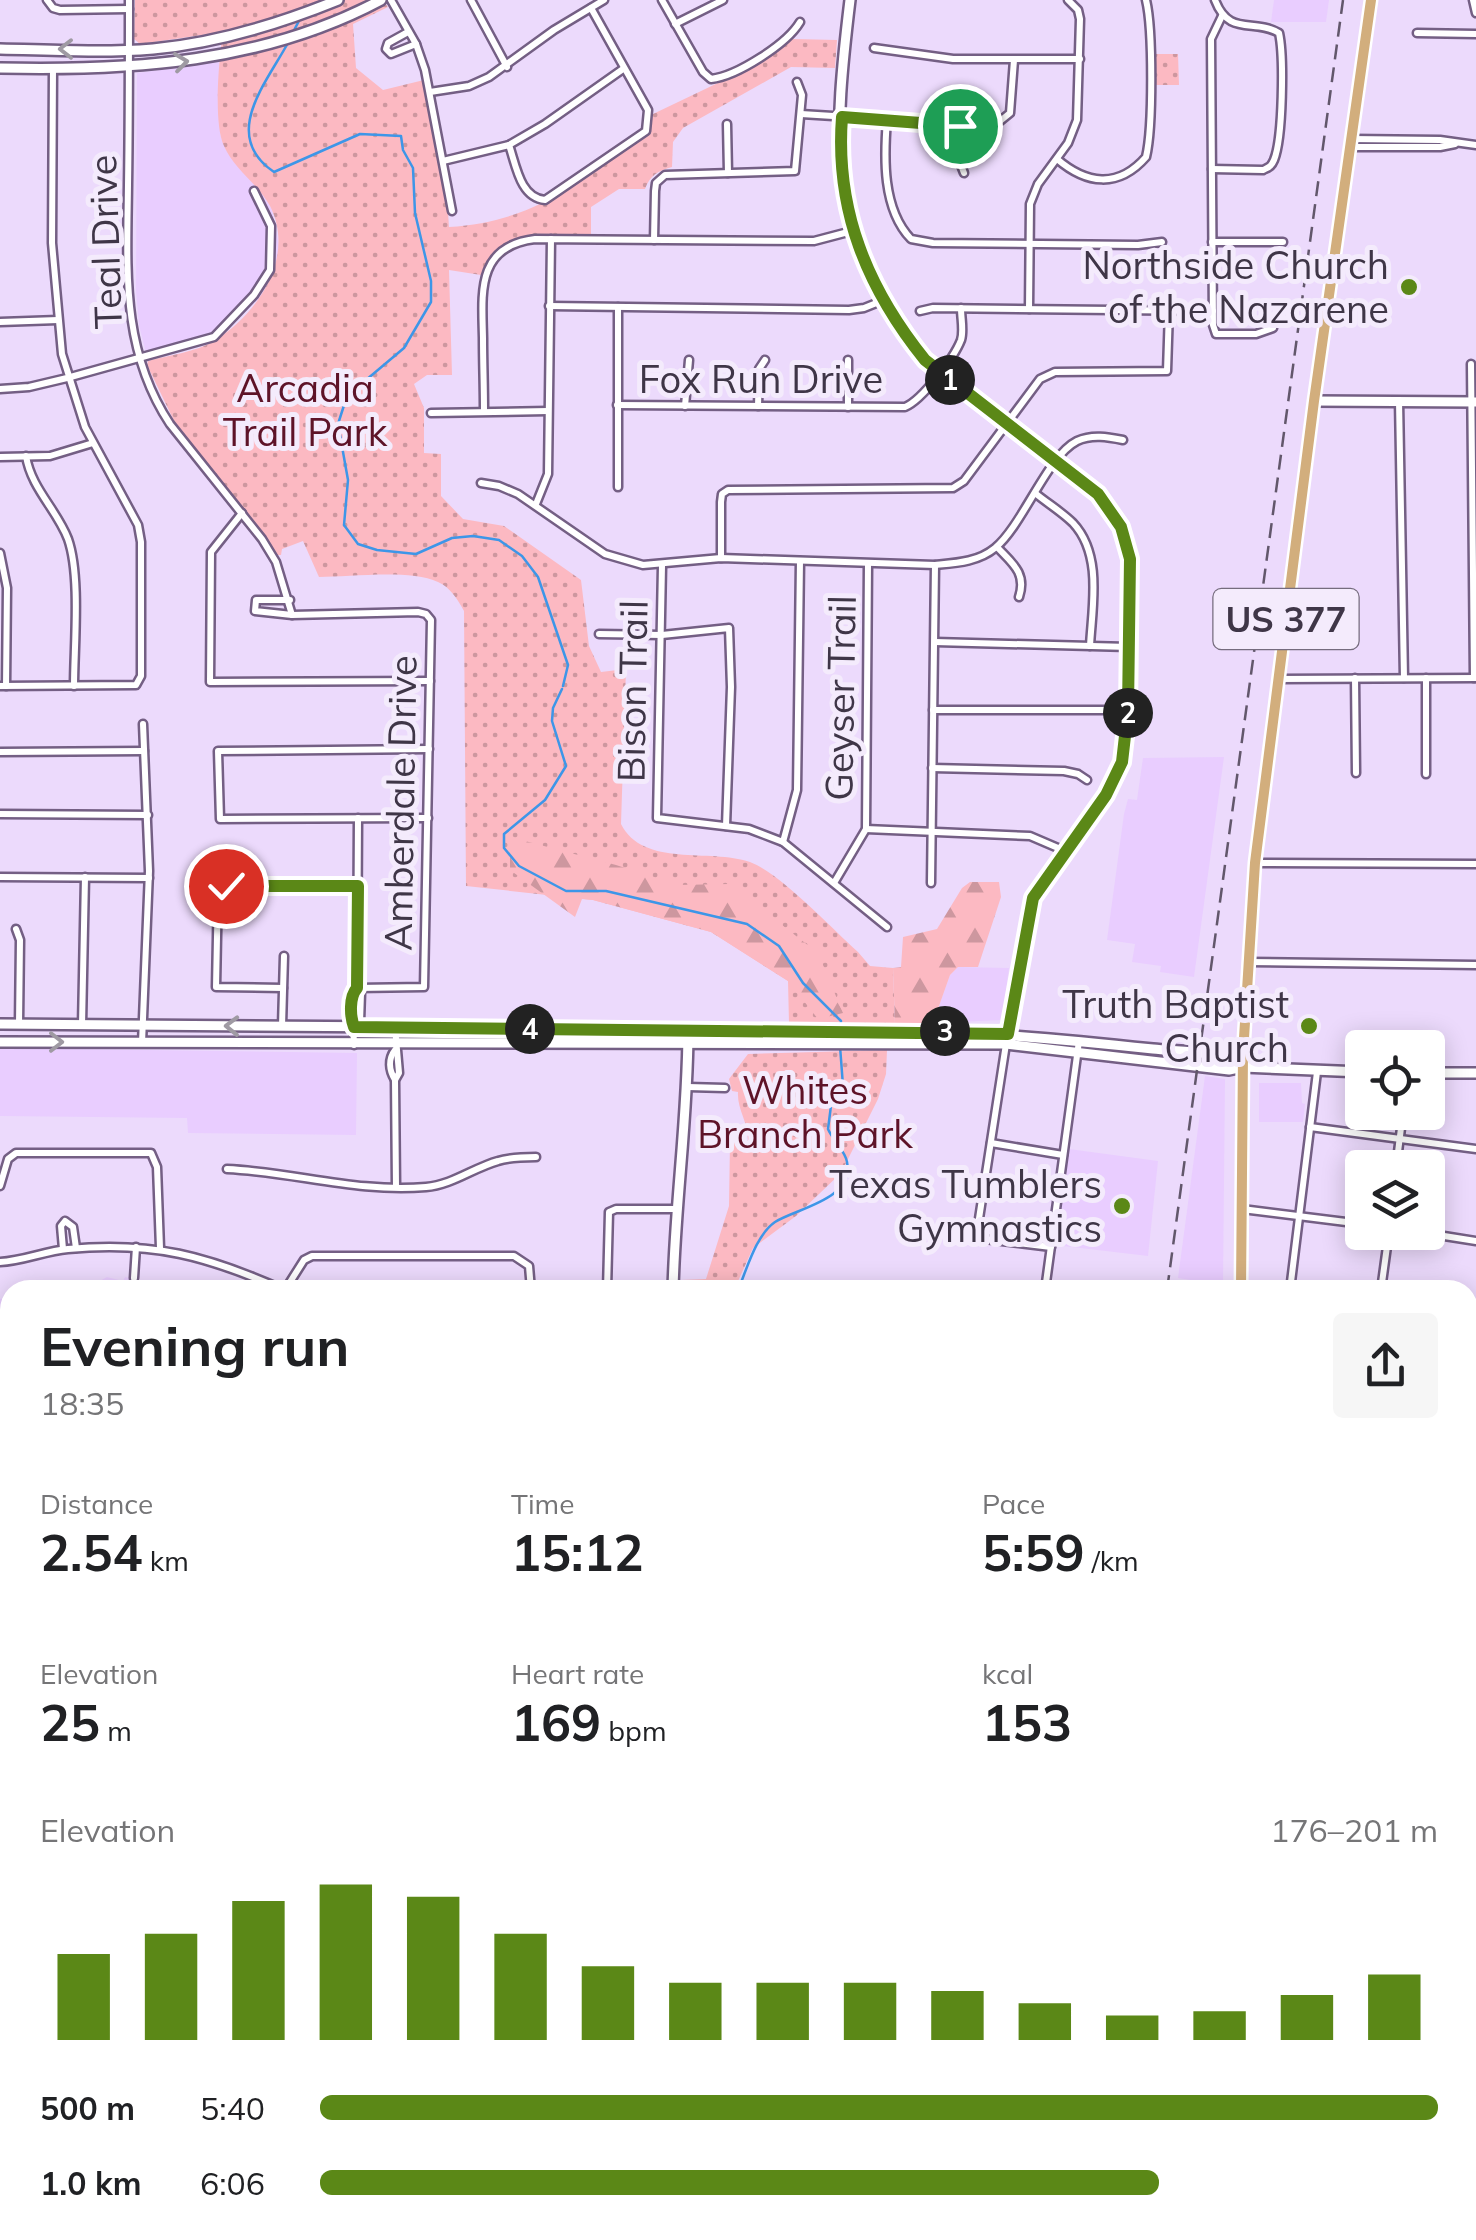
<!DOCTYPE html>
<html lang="en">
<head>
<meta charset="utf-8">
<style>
  :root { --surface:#fff; --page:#f6f6f6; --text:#202124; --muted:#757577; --accent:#5b8817 }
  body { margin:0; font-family:Mulish,sans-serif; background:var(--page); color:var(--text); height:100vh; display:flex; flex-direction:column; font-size:38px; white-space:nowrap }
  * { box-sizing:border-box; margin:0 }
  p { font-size:32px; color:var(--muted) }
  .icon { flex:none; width:55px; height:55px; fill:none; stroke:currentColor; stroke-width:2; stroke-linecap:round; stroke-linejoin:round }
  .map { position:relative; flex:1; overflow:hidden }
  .side { position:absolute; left:0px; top:1280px; width:1478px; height:960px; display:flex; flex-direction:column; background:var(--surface); border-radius:30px 30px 0 0; box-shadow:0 5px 25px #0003 }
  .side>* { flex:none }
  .controls { position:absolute; left:1345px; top:1030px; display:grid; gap:20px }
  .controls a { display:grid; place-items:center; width:100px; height:100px; border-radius:10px; background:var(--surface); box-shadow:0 5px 25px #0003; font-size:50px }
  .pin { position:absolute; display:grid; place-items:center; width:85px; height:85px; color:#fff; margin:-42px; border:5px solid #fff; border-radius:50%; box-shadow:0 2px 10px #0007 }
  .km { position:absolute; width:50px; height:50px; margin:-25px; border-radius:50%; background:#222; color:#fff; font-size:28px; line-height:50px; text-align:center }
  .round { display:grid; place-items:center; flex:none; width:105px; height:105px; border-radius:10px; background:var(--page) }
  .summary { display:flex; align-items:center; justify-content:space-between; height:170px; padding:0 40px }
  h1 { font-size:55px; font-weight:700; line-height:75px }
  .stats { display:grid; grid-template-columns:repeat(3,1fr); gap:15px; height:170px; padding:10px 40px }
  .stats div { display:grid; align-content:center }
  .stats b { font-size:50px; font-weight:700 }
  .stats small { font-size:28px; font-weight:400 }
  .stats p { font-size:28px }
  .chart { height:280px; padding:20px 40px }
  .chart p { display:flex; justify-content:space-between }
  .chart svg { width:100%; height:180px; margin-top:10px; stroke:var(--accent); stroke-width:6 }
  ul { padding:0 40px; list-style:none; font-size:32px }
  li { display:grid; grid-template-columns:160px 120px 1fr; align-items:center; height:75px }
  li i { height:25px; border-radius:12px; background:var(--accent) }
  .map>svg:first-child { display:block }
  .built { fill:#e9cdff }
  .green { fill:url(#green-dots) }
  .forest { fill:url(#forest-firs) }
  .pitch { fill:#fcb9c2 }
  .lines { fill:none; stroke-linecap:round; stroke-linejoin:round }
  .stream { stroke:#3d96e8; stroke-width:2.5 }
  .river { stroke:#3d96e8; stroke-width:10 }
  .street-casing { stroke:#745f84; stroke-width:11 }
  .secondary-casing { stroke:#745f84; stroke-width:14 }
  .primary-casing { stroke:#fff; stroke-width:15 }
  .street { stroke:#fff; stroke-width:6 }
  .secondary { stroke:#fff; stroke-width:9 }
  .primary { stroke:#d2ae7d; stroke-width:10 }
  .rail { stroke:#62576b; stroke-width:2.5; stroke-dasharray:15 8; stroke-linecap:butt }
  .oneway { stroke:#9f9aa3 }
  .route-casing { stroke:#fff; stroke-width:20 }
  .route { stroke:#5b8817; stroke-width:12 }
  .poi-dot { fill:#5b8817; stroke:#f4ebfc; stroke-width:4 }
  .labels { text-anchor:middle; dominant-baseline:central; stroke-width:10; stroke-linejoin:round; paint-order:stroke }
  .shield { fill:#f4ebfc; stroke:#756c7d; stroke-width:2.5 }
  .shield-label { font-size:35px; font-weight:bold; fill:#3f3647 }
  .street-label { font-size:38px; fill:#3f3647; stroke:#f4ebfc }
  .poi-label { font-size:38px; fill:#3f3647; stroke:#f4ebfc; text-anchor:end }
  .park-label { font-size:38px; fill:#5e1328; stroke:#f4ebfc }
</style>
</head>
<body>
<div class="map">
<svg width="1476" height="2240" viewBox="0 0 1476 2240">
  <defs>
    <pattern id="green-dots" width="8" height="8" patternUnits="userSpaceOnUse" patternTransform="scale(2.5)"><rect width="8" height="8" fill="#fcb9c2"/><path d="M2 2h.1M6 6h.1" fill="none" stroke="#cd979f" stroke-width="1.8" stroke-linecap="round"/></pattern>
    <pattern id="forest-firs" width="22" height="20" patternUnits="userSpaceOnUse" patternTransform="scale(2.5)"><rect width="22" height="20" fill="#fcb9c2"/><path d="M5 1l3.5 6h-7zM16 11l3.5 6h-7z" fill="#cd979f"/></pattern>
  </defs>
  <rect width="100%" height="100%" fill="#ecdafc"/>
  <g class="built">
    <path d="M 1274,0 L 1329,0 L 1326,22 L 1271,22 Z"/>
    <path d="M 219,62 L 220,133 L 224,146 L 261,191 L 272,210 L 279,246 L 276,264 L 261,297 L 212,342 L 148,361 L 139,325 L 136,290 L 137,73 Z"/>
    <path d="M 1224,757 L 1194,977 L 1160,972 L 1161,966 L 1132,962 L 1135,944 L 1107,940 L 1124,814 L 1128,799 L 1137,800 L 1143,758 Z"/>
    <path d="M 958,967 L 1009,968 L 1002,1020 L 933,1023 L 950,975 Z"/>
    <path d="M 0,1048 L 357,1053 L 356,1135 L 188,1133 L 187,1118 L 0,1116 Z"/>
    <path d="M 1205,1076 L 1225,1079 L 1223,1285 L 1178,1278 Z"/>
    <path d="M 1259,1083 L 1301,1083 L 1302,1103 L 1305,1104 L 1303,1122 L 1259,1122 Z"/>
    <path d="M 1069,1149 L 1158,1161 L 1148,1256 L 1055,1245 Z"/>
    <path d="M 107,1277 L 123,1281 L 125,1277 L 172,1288 L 65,1290 L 91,1286 Z"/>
    <path d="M 10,1297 L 10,1387 L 0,1393 L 0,1299 Z"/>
    <path d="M 0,1981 L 10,1981 L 10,2230 L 459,2230 L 459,2240 L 0,2240 Z"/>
  </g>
  <g class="green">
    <path d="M 135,0 L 382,0 L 388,7 L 353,24 L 356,68 L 383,90 L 424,80 L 447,197 L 449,227 C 532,222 577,184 643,138 L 650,130 L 653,114 L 722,81 L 793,39 L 837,40 L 835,68 L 791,67 L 683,128 L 673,142 L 672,167 C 658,171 650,175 645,189 L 619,189 L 591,207 L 591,235 C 542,235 509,227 481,275 L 449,270 L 452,375 L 427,375 L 414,384 L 424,408 L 424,453 L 441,454 L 441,496 L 463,519 L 504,526 L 581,580 L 589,646 L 601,672 L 626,669 L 621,824 C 643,868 710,848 750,862 C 781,874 831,928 858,952 L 870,966 L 893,968 L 895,1024 L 789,1023 L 788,981 L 711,932 L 593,900 L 466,886 L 464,611 C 458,600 450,587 438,582 C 410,569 350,577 319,577 L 303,541 L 282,549 L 281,555 L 276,555 L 178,429 L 147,365 L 148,361 C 169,355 196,352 214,341 C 258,314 296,257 270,206 C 258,184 234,169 224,146 C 213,123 219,58 223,32 L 140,44 L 134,39 Z"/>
    <path d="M 1151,54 L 1178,54 L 1179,85 L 1151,85 Z"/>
    <path d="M 887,1050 L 886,1074 L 878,1099 L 841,1173 L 796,1216 L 753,1248 L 734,1290 L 680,1290 L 681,1280 L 706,1279 L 729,1206 L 730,1141 L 748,1140 C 748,1121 737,1110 738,1092 L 732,1091 L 729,1079 L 748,1054 Z"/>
    <rect x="0" y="1904" width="10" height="63"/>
    <path d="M 507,2230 L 575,2230 L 575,2240 L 515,2240 Z"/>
  </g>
  <g class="forest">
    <path d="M 525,841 L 616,865 L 677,885 L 729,884 L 818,953 L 843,1013 L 818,1019 L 788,981 L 711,932 L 593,900 L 582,899 L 575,917 L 510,870 L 510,856 Z"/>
    <path d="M 970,882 L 999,882 L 1001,897 L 978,967 L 958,967 L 950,975 L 933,1023 L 895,1024 L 893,968 L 901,967 L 903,937 L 937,929 L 962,888 Z"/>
    <path d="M 459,2230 L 507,2230 L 515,2240 L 459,2240 Z"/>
  </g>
  <rect class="pitch" x="0" y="2008" width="7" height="82"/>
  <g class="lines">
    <g class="stream">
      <path d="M 292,34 L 300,19"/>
      <path d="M 289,41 C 268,81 219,135 274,172 L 360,134 L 401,136 L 403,150 L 413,168 L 415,213 L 431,281 L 431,302 L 404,348 L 347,396 L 338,424 L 348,480 L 344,525 L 358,544 L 377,550 L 416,554 L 452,538 L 473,536 L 499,540 L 522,556 L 538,577 L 568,665 L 563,686"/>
      <path d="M 562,689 L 553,708 L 552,721 L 566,766 L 545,800 L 504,834 L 504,848 L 519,866 L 566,891 L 606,891 L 747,924 L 779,946 L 803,983 L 841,1021 L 840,1028"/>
      <path d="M 738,1290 C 747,1269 756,1235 775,1222 C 797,1208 854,1200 847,1162 C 846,1152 832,1139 828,1129 L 832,1098 L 843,1086 L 840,1046"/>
      <path d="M 680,2240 L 681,2230"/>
    </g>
    <g class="river">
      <path d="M 0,1947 L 10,1946"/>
      <path d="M 519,2230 L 524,2240"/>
    </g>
    <defs>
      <g id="street">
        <path d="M 47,0 L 53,8 L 60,10 L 129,9"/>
        <path d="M 129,0 C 129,62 129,124 128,185 C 127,270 121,350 170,424 L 262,539 L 276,562 L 292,615"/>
        <path d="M 391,0 L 416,44 L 425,70 L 452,211"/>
        <path d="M 471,0 L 507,67"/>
        <path d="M 662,0 L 703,72 L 711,79 C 737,76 787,44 800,22"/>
        <path d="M 1473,0 L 1476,13"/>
        <path d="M 1222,16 L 1211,39 L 1213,325 L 1216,334 L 1256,334 L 1273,328"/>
        <path d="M 675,24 L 723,0"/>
        <path d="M 408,32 L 388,43 L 386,49 L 391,54 L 416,44"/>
        <path d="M 1417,33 L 1476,34"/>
        <path d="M 874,48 L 953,59 L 1080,59"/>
        <path d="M 430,92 L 469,86 L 489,77 L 554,30 L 604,0"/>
        <path d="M 801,114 L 994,126 L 1010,113 L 1014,60"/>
        <path d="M 887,119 C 884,157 882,209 911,239 L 933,243 L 1138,245 L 1162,242"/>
        <path d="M 727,124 L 728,173"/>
        <path d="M 961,126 L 959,160 L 964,173"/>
        <path d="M 1351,139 L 1440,140 L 1476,145"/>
        <path d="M 509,145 C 516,165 520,198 545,200 L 646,131 L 648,110 L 591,8"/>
        <path d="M 1350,147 L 1440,147 L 1455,144"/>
        <path d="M 1057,159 C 1086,184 1118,189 1146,157 C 1153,128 1153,29 1146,0"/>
        <path d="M 443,161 L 509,145 L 545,124 L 623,69"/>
        <path d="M 1212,169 L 1263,170 C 1269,167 1271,167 1274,160 C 1283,138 1284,56 1279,33 C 1254,18 1229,37 1215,0"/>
        <path d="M 654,240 L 655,191 L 656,183 L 665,175 L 795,171 L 802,95 L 797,82"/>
        <path d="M 1212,242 L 1283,242"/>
        <path d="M 549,306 L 849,310 L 864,308 L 884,300"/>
        <path d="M 618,307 L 618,487"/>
        <path d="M 1029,309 L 1030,204 L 1038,184 L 1068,143 L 1077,120 L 1080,19 L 1078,10 L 1068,0"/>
        <path d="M 920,311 L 933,308 L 1213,311"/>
        <path d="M 0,322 L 58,320"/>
        <path d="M 848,360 L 848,407"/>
        <path d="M 1471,364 L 1474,678"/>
        <path d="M 0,389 L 29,387 L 67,378 L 214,337 L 254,295 L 270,270 L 271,226 L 254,191"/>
        <path d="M 1399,401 L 1404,678"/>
        <path d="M 617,405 L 905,407 C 922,400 954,358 961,340 C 964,331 961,319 961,308"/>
        <path d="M 685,406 L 689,360"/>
        <path d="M 758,406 L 759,369 L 765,360"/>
        <path d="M 484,410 C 484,386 483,362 483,338 C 482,293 476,246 535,239 L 814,241 L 852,231"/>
        <path d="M 431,413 L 548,411"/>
        <path d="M 26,456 C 31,488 57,510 68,539 C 81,576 74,646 74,686"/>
        <path d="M 0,457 L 50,456 L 93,443"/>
        <path d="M 481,483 L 499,486 L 518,494 L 605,554 L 643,565 L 721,558 L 935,565 C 956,563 978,562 995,548 C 1023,525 1047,456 1077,441 C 1092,434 1108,437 1123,440"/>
        <path d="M 1035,493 C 1047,503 1062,512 1073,523 C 1103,555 1092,607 1090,646"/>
        <path d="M 536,504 L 548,474 L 551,239"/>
        <path d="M 242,513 L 211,552 L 210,682 L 430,681"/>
        <path d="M 997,547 C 1012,563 1027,573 1019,597"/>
        <path d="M 0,553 L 7,588 L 6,686"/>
        <path d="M 721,558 L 721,502 L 722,494 L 728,490 L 953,488 L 964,481 L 1040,379 L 1055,372 L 1167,371 L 1169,310"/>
        <path d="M 662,566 L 657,818 L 749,829 L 783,842 L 887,927"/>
        <path d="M 290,600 L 256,600 L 255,611 L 292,615 L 418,612 L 426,614 L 431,620 L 424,987 L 357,988"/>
        <path d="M 599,634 L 662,635 L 729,628 L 731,687 L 726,826"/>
        <path d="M 935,642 L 1129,647"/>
        <path d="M 1355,678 L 1356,773"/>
        <path d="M 1426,678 L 1426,774"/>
        <path d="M 1279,679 L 1476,678"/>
        <path d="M 0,686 L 136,685 L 141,676 L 141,542 L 138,525 L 85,427 L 62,354 L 52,243 L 53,69"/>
        <path d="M 933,710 L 1129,710"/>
        <path d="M 0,752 L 144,751"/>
        <path d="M 932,768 L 1064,771 L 1078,774 L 1087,780"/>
        <path d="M 0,814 L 148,815"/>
        <path d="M 428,818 L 220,819 L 218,751 L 429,749"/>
        <path d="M 866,829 L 1030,836 L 1065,851"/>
        <path d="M 783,842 L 797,790 L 800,561"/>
        <path d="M 1255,863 L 1476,864"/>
        <path d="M 0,877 L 149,878"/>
        <path d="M 834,883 L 866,829 L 868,564"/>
        <path d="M 931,883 L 935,565"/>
        <path d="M 16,929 L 20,940 L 19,1024"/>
        <path d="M 1248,962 L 1476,965"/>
        <path d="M 283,988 L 216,987 L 218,887 L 358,886"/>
        <path d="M 82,1025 L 85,877"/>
        <path d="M 282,1026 L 284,956"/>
        <path d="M 354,1027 L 360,1022 L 361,993 L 357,988 L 358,818"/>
        <path d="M 395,1027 L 399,1073 L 395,1080 L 396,1187"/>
        <path d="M 142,1043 L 149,871 L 143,724"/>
        <path d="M 1006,1044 L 976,1238 L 1051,1247"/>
        <path d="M 354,1045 L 352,994 L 357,988"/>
        <path d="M 395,1080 C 389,1070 388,1059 395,1050"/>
        <path d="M 688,1087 L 725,1088"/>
        <path d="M 1310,1127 L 1476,1149"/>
        <path d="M 991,1143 L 1063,1155"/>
        <path d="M 1396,1168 L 1403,1112"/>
        <path d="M 227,1169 C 294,1172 358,1193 426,1187 C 452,1185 473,1168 498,1161 C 510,1157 524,1157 536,1157"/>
        <path d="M 0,1186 L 8,1159 L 16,1153 L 151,1153 L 157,1167 L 160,1248"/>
        <path d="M 1242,1209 L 1362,1224"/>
        <path d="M 1419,1232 L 1476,1241"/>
        <path d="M 63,1249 L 61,1226 L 65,1221 L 73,1227 L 76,1248"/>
        <path d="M 0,1262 C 23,1261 45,1251 68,1249 C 153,1241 207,1256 284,1290"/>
        <path d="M 134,1278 L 136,1247"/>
        <path d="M 285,1290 L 304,1260 L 312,1256 L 514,1256 L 529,1266 L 531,1290"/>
        <path d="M 607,1290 L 609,1212 L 616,1209 L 675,1209"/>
        <path d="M 1045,1290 L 1079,1041"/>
        <path d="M 1290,1290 L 1317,1072"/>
        <path d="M 1381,1290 L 1389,1232"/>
        <path d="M 1468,1429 L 1476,1430"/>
        <path d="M 0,1550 L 10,1558"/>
        <path d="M 0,1639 L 10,1628"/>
        <path d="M 0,1737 L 10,1737"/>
        <path d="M 1468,1772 L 1476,1772"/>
        <path d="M 0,1868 L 10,1868"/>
        <path d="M 1468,1881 L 1476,1880"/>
        <path d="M 1468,1958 L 1476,1956"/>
        <path d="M 1468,2033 L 1476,2032"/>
        <path d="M 1468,2105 L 1476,2104"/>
        <path d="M 1468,2181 L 1476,2180"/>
      </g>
      <g id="secondary">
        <path d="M 850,0 C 843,58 835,129 842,186 C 849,245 888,314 925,360 L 1098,494 L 1121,527 L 1130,559 L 1129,710 L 1122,762 L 1106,795 L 1033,898 L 1008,1037"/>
        <path d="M 0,49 C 51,50 103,53 153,49 C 217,43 279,24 338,0"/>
        <path d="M 0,68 C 131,71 263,63 381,0"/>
        <path d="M 1314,401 L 1476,402"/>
        <path d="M 0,1024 L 930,1031 C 1005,1034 1079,1041 1153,1049 C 1180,1052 1220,1050 1243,1067"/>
        <path d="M 0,1042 L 1006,1044 L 1229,1070 L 1243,1067 L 1362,1072"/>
        <path d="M 1428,1073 L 1476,1073"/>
        <path d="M 673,1290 C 675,1203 688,1117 688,1030"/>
        <path d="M 0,1406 L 10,1401"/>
        <path d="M 0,1496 L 10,1504"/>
        <path d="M 0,1695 L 10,1695"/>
        <path d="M 1468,1702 L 1476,1702"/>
        <path d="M 1243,2238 L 1403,2239 L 1417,2235 L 1476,2230"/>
        <path d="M 115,2240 L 115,2230"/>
        <path d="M 124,2240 L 125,2230"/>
      </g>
      <g id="primary">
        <path d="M 1241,1290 L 1243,1054 L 1255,863 L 1314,401 L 1371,0"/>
        <path d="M 1243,2230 L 1243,2240"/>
      </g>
    </defs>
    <use href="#street" class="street-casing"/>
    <use href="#secondary" class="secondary-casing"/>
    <use href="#primary" class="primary-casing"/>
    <use href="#street" class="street"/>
    <use href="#secondary" class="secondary"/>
    <use href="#primary" class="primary"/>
    <g class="rail">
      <path d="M 1167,1290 L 1343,0"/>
      <path d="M 1036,2240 L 1037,2230"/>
    </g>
  </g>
  <defs><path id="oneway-chevron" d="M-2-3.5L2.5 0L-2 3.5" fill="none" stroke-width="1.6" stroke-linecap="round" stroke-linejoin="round" transform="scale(2.5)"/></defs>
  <g class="oneway">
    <use href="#oneway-chevron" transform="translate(66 49) rotate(-180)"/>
    <use href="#oneway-chevron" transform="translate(181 62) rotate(-7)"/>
    <use href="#oneway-chevron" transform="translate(232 1026) rotate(-179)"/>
    <use href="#oneway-chevron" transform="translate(56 1042)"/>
  </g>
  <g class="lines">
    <defs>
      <path id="route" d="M 226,886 L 358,886 L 357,988 C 349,997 350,1016 354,1027 L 1008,1034 L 1033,898 L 1106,795 L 1122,762 L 1128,710 L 1130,559 L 1121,527 L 1098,494 L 925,360 C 867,288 835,210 842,117 L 960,126"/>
    </defs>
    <use href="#route" class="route-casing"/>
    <use href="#route" class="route"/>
  </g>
  <g class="poi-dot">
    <circle cx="1409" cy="287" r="10"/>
    <circle cx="1309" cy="1026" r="10"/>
    <circle cx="1122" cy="1206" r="10"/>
  </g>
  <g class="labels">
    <rect class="shield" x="1213.5" y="589" width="145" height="60" rx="8"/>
    <g class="shield-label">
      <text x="1286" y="619">US 377</text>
    </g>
    <g class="street-label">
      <text transform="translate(105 242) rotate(-92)">Teal Drive</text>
      <text x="761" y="379">Fox Run Drive</text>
      <text transform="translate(632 691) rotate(-89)">Bison Trail</text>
      <text transform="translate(840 698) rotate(-89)">Geyser Trail</text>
      <text transform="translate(400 803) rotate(-89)">Amberdale Drive</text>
    </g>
    <g class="poi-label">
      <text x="1389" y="265">Northside Church<tspan x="1389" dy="44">of the Nazarene</tspan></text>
      <text x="1289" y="1004">Truth Baptist<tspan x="1289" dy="44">Church</tspan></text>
      <text x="1102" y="1184">Texas Tumblers<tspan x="1102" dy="44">Gymnastics</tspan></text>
    </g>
    <g class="park-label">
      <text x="305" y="388">Arcadia<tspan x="305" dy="44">Trail Park</tspan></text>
      <text x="805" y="1090">Whites<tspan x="805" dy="44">Branch Park</tspan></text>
    </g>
  </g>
</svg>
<div class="controls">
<a><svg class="icon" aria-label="locate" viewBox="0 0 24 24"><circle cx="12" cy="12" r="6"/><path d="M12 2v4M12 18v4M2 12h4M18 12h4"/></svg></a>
<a><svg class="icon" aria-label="layers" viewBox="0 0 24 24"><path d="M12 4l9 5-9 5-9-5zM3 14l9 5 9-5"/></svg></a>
</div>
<div class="pin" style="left:960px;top:126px;background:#1e9e55"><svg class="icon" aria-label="arrive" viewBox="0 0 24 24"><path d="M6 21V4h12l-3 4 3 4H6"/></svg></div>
<div class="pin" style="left:226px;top:886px;background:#d93025"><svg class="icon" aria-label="check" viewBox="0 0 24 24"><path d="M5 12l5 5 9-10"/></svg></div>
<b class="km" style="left:950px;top:380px">1</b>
<b class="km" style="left:1128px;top:713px">2</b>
<b class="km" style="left:945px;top:1031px">3</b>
<b class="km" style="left:530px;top:1029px">4</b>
<section class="side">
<div class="summary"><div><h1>Evening run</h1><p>18:35</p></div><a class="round"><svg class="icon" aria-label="share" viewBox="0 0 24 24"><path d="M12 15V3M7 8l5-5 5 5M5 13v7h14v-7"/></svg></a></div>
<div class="stats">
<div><p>Distance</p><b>2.54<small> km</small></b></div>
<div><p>Time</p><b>15:12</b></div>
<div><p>Pace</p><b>5:59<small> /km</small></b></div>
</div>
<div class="stats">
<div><p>Elevation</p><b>25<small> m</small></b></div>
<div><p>Heart rate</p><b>169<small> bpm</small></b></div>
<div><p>kcal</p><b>153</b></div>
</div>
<div class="chart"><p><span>Elevation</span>176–201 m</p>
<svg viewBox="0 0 160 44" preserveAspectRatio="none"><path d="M5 44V23M15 44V18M25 44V10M35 44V6M45 44V9M55 44V18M65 44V26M75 44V30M85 44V30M95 44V30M105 44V32M115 44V35M125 44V38M135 44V37M145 44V33M155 44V28"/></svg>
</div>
<ul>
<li><b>500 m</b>5:40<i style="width:100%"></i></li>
<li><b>1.0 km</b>6:06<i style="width:75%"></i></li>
</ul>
</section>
</div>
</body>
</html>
